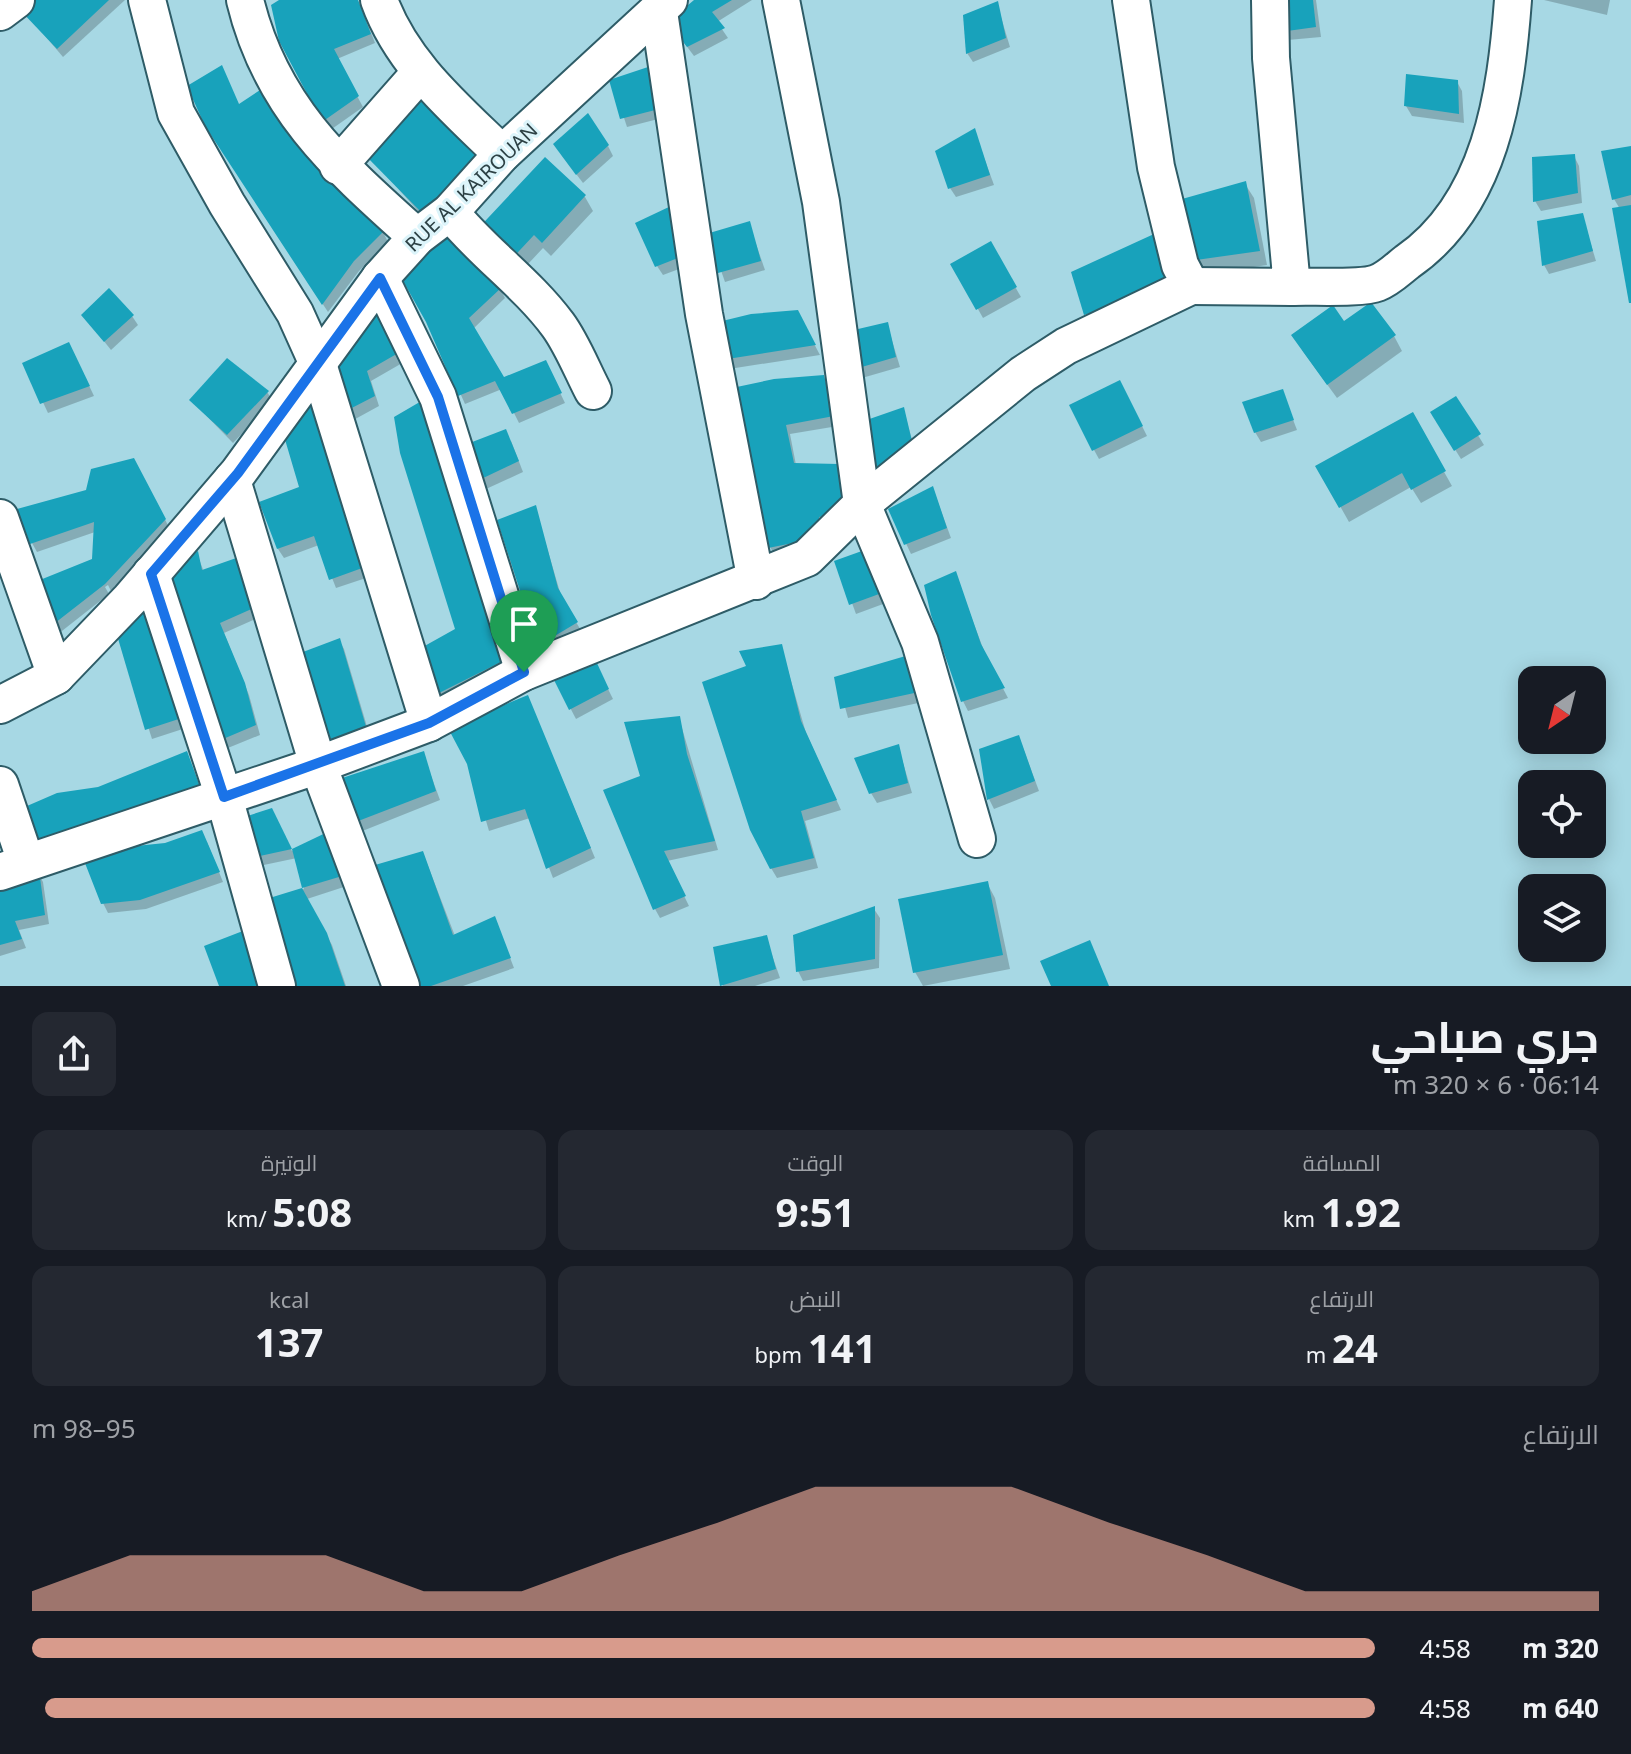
<!DOCTYPE html>
<html lang="ar">
<head>
<meta charset="utf-8">
<style>
  :root { --surface:#171b24; --page:#242831; --text:#f1f3f6; --muted:#9ea1a6; --accent:#d89b8c }
  body { margin:0; font-family:"Noto Sans",Cairo,sans-serif; background:var(--page); color:var(--text); direction:rtl; height:100vh; display:flex; flex-direction:column; font-size:30px; white-space:nowrap }
  * { box-sizing:border-box; margin:0 }
  p { font-size:26px; color:var(--muted) }
  .icon { flex:none; width:44px; height:44px; fill:none; stroke:currentColor; stroke-width:2; stroke-linecap:round; stroke-linejoin:round }
  .map { position:relative; height:986px; overflow:hidden; direction:ltr }
  .details { display:flex; flex-direction:column; background:var(--surface); flex:1 }
  .details>* { flex:none }
  .needle { width:52px; rotate:215deg }
  .controls { position:absolute; left:1518px; top:666px; display:grid; gap:16px }
  .controls a { display:grid; place-items:center; width:88px; height:88px; border-radius:16px; background:var(--surface); box-shadow:0 4px 20px #0003; font-size:40px }
  .pin { position:absolute; display:grid; place-items:center; width:68px; height:68px; color:#fff; margin:-82px -34px; border-radius:50% 50% 50% 0; rotate:-45deg; box-shadow:0 0 8px #0007 }
  .pin .icon { rotate:45deg }
  .round { display:grid; place-items:center; flex:none; width:84px; height:84px; border-radius:16px; background:var(--page) }
  .headline { display:flex; align-items:center; justify-content:space-between; height:136px; padding:0 32px }
  h1 { font-size:44px; font-weight:700; line-height:60px }
  .stats { display:grid; grid-template-columns:repeat(3,1fr); gap:12px; height:136px; padding:8px 32px }
  .stats div { display:grid; align-content:center; border-radius:16px; background:var(--page); text-align:center }
  .stats b { font-size:40px; font-weight:700 }
  .stats small { font-size:22px; font-weight:400 }
  .stats p { font-size:22px }
  .chart { height:224px; padding:16px 32px }
  .chart p { display:flex; justify-content:space-between }
  .chart svg { width:100%; height:144px; margin-top:8px; fill:var(--accent); opacity:.7 }
  ul { padding:0 32px; list-style:none; font-size:26px }
  li { display:grid; grid-template-columns:128px 96px 1fr; align-items:center; height:60px }
  li i { height:20px; border-radius:10px; background:var(--accent) }
  .map>svg:first-child { display:block }
  .shadow { fill:#0003 }
  .building { fill:#18a2bb }
  .lines { fill:none; stroke-linecap:round; stroke-linejoin:round }
  .minor-casing { stroke:#2e5c67; stroke-width:40 }
  .minor { stroke:#fff; stroke-width:36 }
  .route-casing { stroke:#fff; stroke-width:16 }
  .route { stroke:#1a73e8; stroke-width:10 }
  .labels { text-anchor:middle; dominant-baseline:central; stroke-width:6; stroke-linejoin:round; paint-order:stroke }
  .street-label { font-size:20px; fill:#2d4145; stroke:#dcf4fa }
</style>
</head>
<body>
<div class="map">
<svg width="1631" height="986" viewBox="0 0 1631 986">
  <rect width="100%" height="100%" fill="#a7d8e4"/>
  <g class="shadow">
    <path d="M 36,0 L 125,0 L 63,57 L 24,11 Z"/>
    <path d="M 283,0 L 358,0 L 375,43 L 337,59 L 363,107 L 329,131 L 281,41 Z"/>
    <path d="M 697,0 L 752,0 L 717,22 L 728,38 L 694,56 L 676,32 Z"/>
    <path d="M 1279,0 L 1316,0 L 1321,37 L 1288,40 Z"/>
    <path d="M 1544,0 L 1610,0 L 1607,15 Z"/>
    <path d="M 997,4 L 1010,47 L 973,62 L 967,53 Z"/>
    <path d="M 612,81 L 666,117 L 627,127 Z"/>
    <path d="M 1457,82 L 1462,91 L 1464,123 L 1412,116 L 1406,106 Z"/>
    <path d="M 427,93 L 429,223 L 366,153 Z"/>
    <path d="M 974,130 L 994,185 L 956,197 L 950,188 Z"/>
    <path d="M 212,135 L 383,232 L 388,242 L 359,271 L 328,312 Z"/>
    <path d="M 608,146 L 613,156 L 583,183 L 561,154 Z"/>
    <path d="M 1631,148 L 1631,300 L 1620,209 L 1614,199 Z"/>
    <path d="M 1574,156 L 1579,166 L 1582,203 L 1541,211 L 1535,201 Z"/>
    <path d="M 546,160 L 585,197 L 593,211 L 551,256 L 543,248 L 515,278 L 475,234 Z"/>
    <path d="M 1245,184 L 1254,198 L 1267,265 L 1207,274 L 1198,259 Z"/>
    <path d="M 670,208 L 687,266 L 663,275 L 657,266 Z"/>
    <path d="M 1582,215 L 1596,261 L 1549,274 L 1544,265 Z"/>
    <path d="M 749,224 L 765,270 L 725,282 L 709,236 Z"/>
    <path d="M 990,244 L 1021,297 L 983,318 L 953,265 Z"/>
    <path d="M 500,289 L 505,298 L 473,329 L 503,380 L 550,372 L 565,403 L 519,423 L 502,389 L 465,404 L 428,321 Z"/>
    <path d="M 372,305 L 404,362 L 371,381 L 379,406 L 348,423 L 358,344 Z"/>
    <path d="M 797,312 L 820,355 L 729,369 L 716,325 Z"/>
    <path d="M 84,316 L 132,316 L 138,325 L 111,350 Z"/>
    <path d="M 887,324 L 900,367 L 855,380 L 850,371 Z"/>
    <path d="M 1344,324 L 1394,336 L 1402,351 L 1337,398 L 1302,350 Z"/>
    <path d="M 74,354 L 94,396 L 48,413 L 25,364 Z"/>
    <path d="M 823,377 L 838,426 L 790,434 L 796,465 L 851,521 L 776,557 L 770,547 L 774,381 Z"/>
    <path d="M 1282,391 L 1297,430 L 1261,442 L 1255,432 Z"/>
    <path d="M 267,392 L 273,401 L 233,443 L 192,401 Z"/>
    <path d="M 1125,392 L 1147,436 L 1099,459 L 1094,450 Z"/>
    <path d="M 1455,398 L 1484,445 L 1461,459 L 1438,422 Z"/>
    <path d="M 903,409 L 918,460 L 881,482 Z"/>
    <path d="M 1412,415 L 1452,486 L 1421,503 L 1411,487 L 1349,522 L 1318,467 Z"/>
    <path d="M 284,427 L 369,577 L 336,588 L 319,545 L 284,558 L 278,549 L 262,503 L 302,488 Z"/>
    <path d="M 511,441 L 523,472 L 486,489 L 481,480 Z"/>
    <path d="M 142,475 L 173,535 L 114,597 L 108,585 L 105,587 L 109,594 L 53,638 L 48,630 L 95,569 L 95,532 L 37,552 L 32,543 Z"/>
    <path d="M 933,489 L 951,538 L 911,554 L 890,510 Z"/>
    <path d="M 535,507 L 562,599 L 582,632 L 545,654 L 540,645 Z"/>
    <path d="M 197,554 L 204,572 L 262,616 L 224,633 L 249,695 L 260,735 L 223,750 Z"/>
    <path d="M 837,562 L 894,600 L 856,614 Z"/>
    <path d="M 955,574 L 986,656 L 1008,698 L 968,711 L 963,701 Z"/>
    <path d="M 116,626 L 192,726 L 152,739 Z"/>
    <path d="M 458,630 L 517,666 L 442,703 L 437,694 Z"/>
    <path d="M 339,640 L 344,649 L 371,740 L 327,742 Z"/>
    <path d="M 781,646 L 806,733 L 841,810 L 805,821 L 818,868 L 777,878 L 771,868 L 749,667 Z"/>
    <path d="M 908,657 L 923,702 L 848,718 L 837,678 Z"/>
    <path d="M 600,673 L 613,699 L 576,719 L 554,677 Z"/>
    <path d="M 532,707 L 595,858 L 553,878 L 530,818 L 489,831 L 469,763 Z"/>
    <path d="M 679,718 L 718,850 L 667,861 L 689,906 L 660,918 L 655,909 L 643,777 Z"/>
    <path d="M 1019,737 L 1039,791 L 994,809 L 989,799 L 981,750 Z"/>
    <path d="M 898,746 L 912,793 L 877,803 L 871,793 Z"/>
    <path d="M 423,754 L 440,800 L 360,832 L 355,822 Z"/>
    <path d="M 276,820 L 292,851 L 335,831 L 353,884 L 307,899 L 332,945 L 346,986 L 290,986 L 265,902 L 304,889 L 297,858 L 259,866 L 253,857 Z"/>
    <path d="M 207,842 L 223,882 L 146,909 L 108,913 L 103,903 Z"/>
    <path d="M 423,853 L 455,936 L 495,919 L 514,968 L 463,986 L 422,986 Z"/>
    <path d="M 38,873 L 43,882 L 49,924 L 19,930 L 26,948 L 0,956 L 0,887 Z"/>
    <path d="M 987,883 L 995,898 L 1010,969 L 923,986 L 915,972 Z"/>
    <path d="M 874,909 L 880,918 L 879,968 L 803,981 L 798,971 Z"/>
    <path d="M 766,938 L 780,978 L 755,986 L 723,986 L 715,949 Z"/>
  </g>
  <g class="building">
    <path d="M 33,0 L 109,0 L 57,49 L 21,11 Z"/>
    <path d="M 279,0 L 358,0 L 371,34 L 334,49 L 359,96 L 322,122 L 279,41 L 271,5 Z"/>
    <path d="M 694,0 L 732,0 L 712,12 L 725,28 L 687,47 L 668,22 Z"/>
    <path d="M 1277,0 L 1313,0 L 1316,27 L 1280,32 Z"/>
    <path d="M 998,1 L 1006,38 L 966,54 L 963,15 Z"/>
    <path d="M 222,65 L 239,104 L 272,82 L 384,231 L 354,261 L 322,305 L 205,126 L 187,86 Z"/>
    <path d="M 651,66 L 663,108 L 620,119 L 609,80 Z"/>
    <path d="M 1406,74 L 1458,80 L 1459,114 L 1404,106 Z"/>
    <path d="M 427,91 L 487,152 L 423,214 L 363,153 Z"/>
    <path d="M 588,113 L 609,145 L 576,175 L 553,144 Z"/>
    <path d="M 975,128 L 990,175 L 948,189 L 935,151 Z"/>
    <path d="M 1631,146 L 1631,195 L 1612,200 L 1601,151 Z"/>
    <path d="M 1575,154 L 1578,193 L 1533,202 L 1532,157 Z"/>
    <path d="M 545,157 L 586,195 L 542,243 L 534,235 L 506,265 L 473,234 Z"/>
    <path d="M 1246,181 L 1260,251 L 1196,260 L 1182,199 Z"/>
    <path d="M 1631,205 L 1631,303 L 1629,303 L 1612,208 Z"/>
    <path d="M 671,206 L 683,256 L 655,267 L 635,223 Z"/>
    <path d="M 1583,213 L 1593,251 L 1542,266 L 1537,221 Z"/>
    <path d="M 750,221 L 761,261 L 718,273 L 706,234 Z"/>
    <path d="M 449,226 L 501,288 L 469,318 L 504,377 L 546,360 L 562,393 L 512,414 L 495,381 L 458,396 L 426,322 L 398,272 Z"/>
    <path d="M 1154,234 L 1169,278 L 1132,300 L 1084,315 L 1071,272 Z"/>
    <path d="M 991,241 L 1017,287 L 976,310 L 950,264 Z"/>
    <path d="M 109,288 L 134,315 L 104,342 L 81,315 Z"/>
    <path d="M 372,302 L 400,352 L 367,371 L 375,396 L 340,414 L 326,368 L 355,343 L 349,328 Z"/>
    <path d="M 1371,302 L 1396,335 L 1327,385 L 1291,335 L 1333,305 L 1344,321 Z"/>
    <path d="M 798,310 L 816,345 L 721,360 L 714,323 L 751,314 Z"/>
    <path d="M 888,322 L 896,357 L 848,371 L 841,333 Z"/>
    <path d="M 69,342 L 90,386 L 40,404 L 22,363 Z"/>
    <path d="M 227,358 L 269,391 L 227,435 L 189,400 Z"/>
    <path d="M 824,375 L 834,416 L 786,425 L 794,463 L 839,464 L 847,512 L 819,517 L 823,537 L 768,548 L 753,509 L 732,388 L 774,379 Z"/>
    <path d="M 1120,380 L 1143,426 L 1092,451 L 1069,405 Z"/>
    <path d="M 1283,389 L 1294,420 L 1254,433 L 1242,402 Z"/>
    <path d="M 430,396 L 513,656 L 435,695 L 421,648 L 455,629 L 400,453 L 394,417 Z"/>
    <path d="M 1456,396 L 1481,434 L 1454,451 L 1430,412 Z"/>
    <path d="M 315,403 L 365,567 L 329,580 L 314,536 L 277,549 L 259,502 L 299,487 L 281,426 Z"/>
    <path d="M 904,407 L 914,450 L 874,474 L 858,423 Z"/>
    <path d="M 1413,412 L 1446,471 L 1411,490 L 1402,473 L 1339,508 L 1315,466 Z"/>
    <path d="M 506,429 L 519,461 L 479,480 L 467,444 Z"/>
    <path d="M 134,458 L 166,519 L 105,584 L 46,630 L 30,584 L 92,559 L 94,522 L 30,544 L 17,509 L 86,490 L 91,469 Z"/>
    <path d="M 933,486 L 947,528 L 904,545 L 888,509 Z"/>
    <path d="M 536,505 L 558,588 L 578,622 L 538,646 L 497,520 Z"/>
    <path d="M 873,547 L 890,590 L 849,605 L 834,561 Z"/>
    <path d="M 198,551 L 202,570 L 242,556 L 258,606 L 220,623 L 245,683 L 256,725 L 216,742 L 162,567 Z"/>
    <path d="M 956,571 L 981,644 L 1005,688 L 961,702 L 931,615 L 924,585 Z"/>
    <path d="M 151,596 L 188,716 L 145,730 L 114,625 Z"/>
    <path d="M 340,638 L 367,730 L 325,742 L 295,655 Z"/>
    <path d="M 782,644 L 801,721 L 837,800 L 801,811 L 814,858 L 770,869 L 750,830 L 702,682 L 746,666 L 739,651 Z"/>
    <path d="M 909,655 L 919,692 L 840,709 L 834,677 Z"/>
    <path d="M 596,661 L 609,689 L 569,710 L 552,676 Z"/>
    <path d="M 528,695 L 591,848 L 546,869 L 525,809 L 481,822 L 467,764 L 448,728 Z"/>
    <path d="M 680,716 L 687,754 L 715,841 L 664,851 L 686,896 L 653,910 L 603,790 L 640,776 L 624,722 Z"/>
    <path d="M 1019,735 L 1035,781 L 987,800 L 979,749 Z"/>
    <path d="M 899,744 L 908,783 L 869,794 L 854,758 Z"/>
    <path d="M 187,751 L 202,792 L 38,845 L 27,806 L 57,793 L 98,787 Z"/>
    <path d="M 424,751 L 436,791 L 353,823 L 339,779 Z"/>
    <path d="M 272,808 L 292,849 L 251,858 L 235,820 Z"/>
    <path d="M 336,828 L 349,874 L 302,888 L 292,849 Z"/>
    <path d="M 202,830 L 220,872 L 140,900 L 101,904 L 83,858 L 126,847 L 165,843 Z"/>
    <path d="M 423,851 L 453,935 L 495,916 L 511,958 L 431,986 L 420,986 L 375,865 Z"/>
    <path d="M 39,870 L 45,915 L 15,921 L 22,939 L 0,945 L 0,883 Z"/>
    <path d="M 988,881 L 1003,955 L 913,973 L 898,899 Z"/>
    <path d="M 302,888 L 327,933 L 345,986 L 288,986 L 263,900 Z"/>
    <path d="M 875,906 L 875,959 L 796,972 L 793,935 Z"/>
    <path d="M 248,929 L 271,986 L 219,986 L 204,946 Z"/>
    <path d="M 767,935 L 776,969 L 720,986 L 713,947 Z"/>
    <path d="M 1090,940 L 1109,986 L 1051,986 L 1040,961 Z"/>
  </g>
  <g class="lines">
    <defs>
      <g id="minor">
        <path d="M 147,0 L 176,113 L 227,204 L 295,313 L 318,364 L 429,723"/>
        <path d="M 245,0 C 271,108 338,166 417,237"/>
        <path d="M 379,0 C 402,64 455,108 502,154"/>
        <path d="M 781,0 L 821,202 L 862,504 L 920,642 L 977,839"/>
        <path d="M 0,12 L 16,0"/>
        <path d="M 659,12 L 704,314 L 756,581"/>
        <path d="M 338,166 L 420,73"/>
        <path d="M 450,212 C 483,253 527,283 558,325 C 572,344 582,370 593,391"/>
        <path d="M 380,278 L 438,397 L 524,672"/>
        <path d="M 1191,286 L 1292,287 L 1271,58 L 1270,0"/>
        <path d="M 1292,287 C 1311,286 1362,289 1377,283 C 1388,279 1398,269 1407,262 C 1491,204 1506,94 1513,0"/>
        <path d="M 232,480 L 318,765 L 401,986"/>
        <path d="M 0,518 L 56,676"/>
        <path d="M 151,574 L 224,797 L 277,986"/>
        <path d="M 0,705 L 56,676 L 130,599 L 238,473 L 380,278 L 417,237 L 450,212 L 502,154 L 669,0"/>
        <path d="M 0,785 L 26,862"/>
        <path d="M 0,872 L 307,769 L 429,723 L 524,672 L 807,558 L 862,504 L 1023,374 L 1066,346 L 1191,286 L 1180,265 L 1156,167 L 1131,0"/>
      </g>
    </defs>
    <use href="#minor" class="minor-casing"/>
    <use href="#minor" class="minor"/>
  </g>
  <g class="lines">
    <defs>
      <path id="route" d="M 380,278 L 438,397 L 524,672 L 429,723 L 224,797 L 151,574 L 238,473 Z"/>
    </defs>
    <use href="#route" class="route-casing"/>
    <use href="#route" class="route"/>
  </g>
  <g class="labels">
    <g class="street-label">
      <text transform="translate(471 187) rotate(-44)">RUE AL KAIROUAN</text>
    </g>
  </g>
</svg>
<div class="controls">
<a><svg class="needle" viewBox="-14 -14 28 28"><path d="M0-13l5 13h-10z" fill="#e53935"/><path d="M0 13l5-13h-10z" fill="#9ea1a6"/></svg></a>
<a><svg class="icon" aria-label="locate" viewBox="0 0 24 24"><circle cx="12" cy="12" r="6"/><path d="M12 2v4M12 18v4M2 12h4M18 12h4"/></svg></a>
<a><svg class="icon" aria-label="layers" viewBox="0 0 24 24"><path d="M12 4l9 5-9 5-9-5zM3 14l9 5 9-5"/></svg></a>
</div>
<div class="pin" style="left:524px;top:672px;background:#1e9e55"><svg class="icon" aria-label="arrive" viewBox="0 0 24 24"><path d="M6 21V4h12l-3 4 3 4H6"/></svg></div>
</div>
<section class="details">
<div class="headline"><div><h1>جري صباحي</h1><p>06:14 · 6 × 320 m</p></div><a class="round"><svg class="icon" aria-label="share" viewBox="0 0 24 24"><path d="M12 15V3M7 8l5-5 5 5M5 13v7h14v-7"/></svg></a></div>
<div class="stats">
<div><p>المسافة</p><b>1.92<small> km</small></b></div>
<div><p>الوقت</p><b>9:51</b></div>
<div><p>الوتيرة</p><b>5:08<small> /km</small></b></div>
</div>
<div class="stats">
<div><p>الارتفاع</p><b>24<small> m</small></b></div>
<div><p>النبض</p><b>141<small> bpm</small></b></div>
<div><p>kcal</p><b>137</b></div>
</div>
<div class="chart"><p><span>الارتفاع</span>95–98 m</p>
<svg viewBox="0 0 160 44" preserveAspectRatio="none"><path d="M0 44V38L10 27L20 27L30 27L40 38L50 38L60 27L70 17L80 6L90 6L100 6L110 17L120 27L130 38L140 38L150 38L160 38V44z"/></svg>
</div>
<ul>
<li><b>320 m</b>4:58<i style="width:100%"></i></li>
<li><b>640 m</b>4:58<i style="width:99%"></i></li>
</ul>
</section>
</body>
</html>
